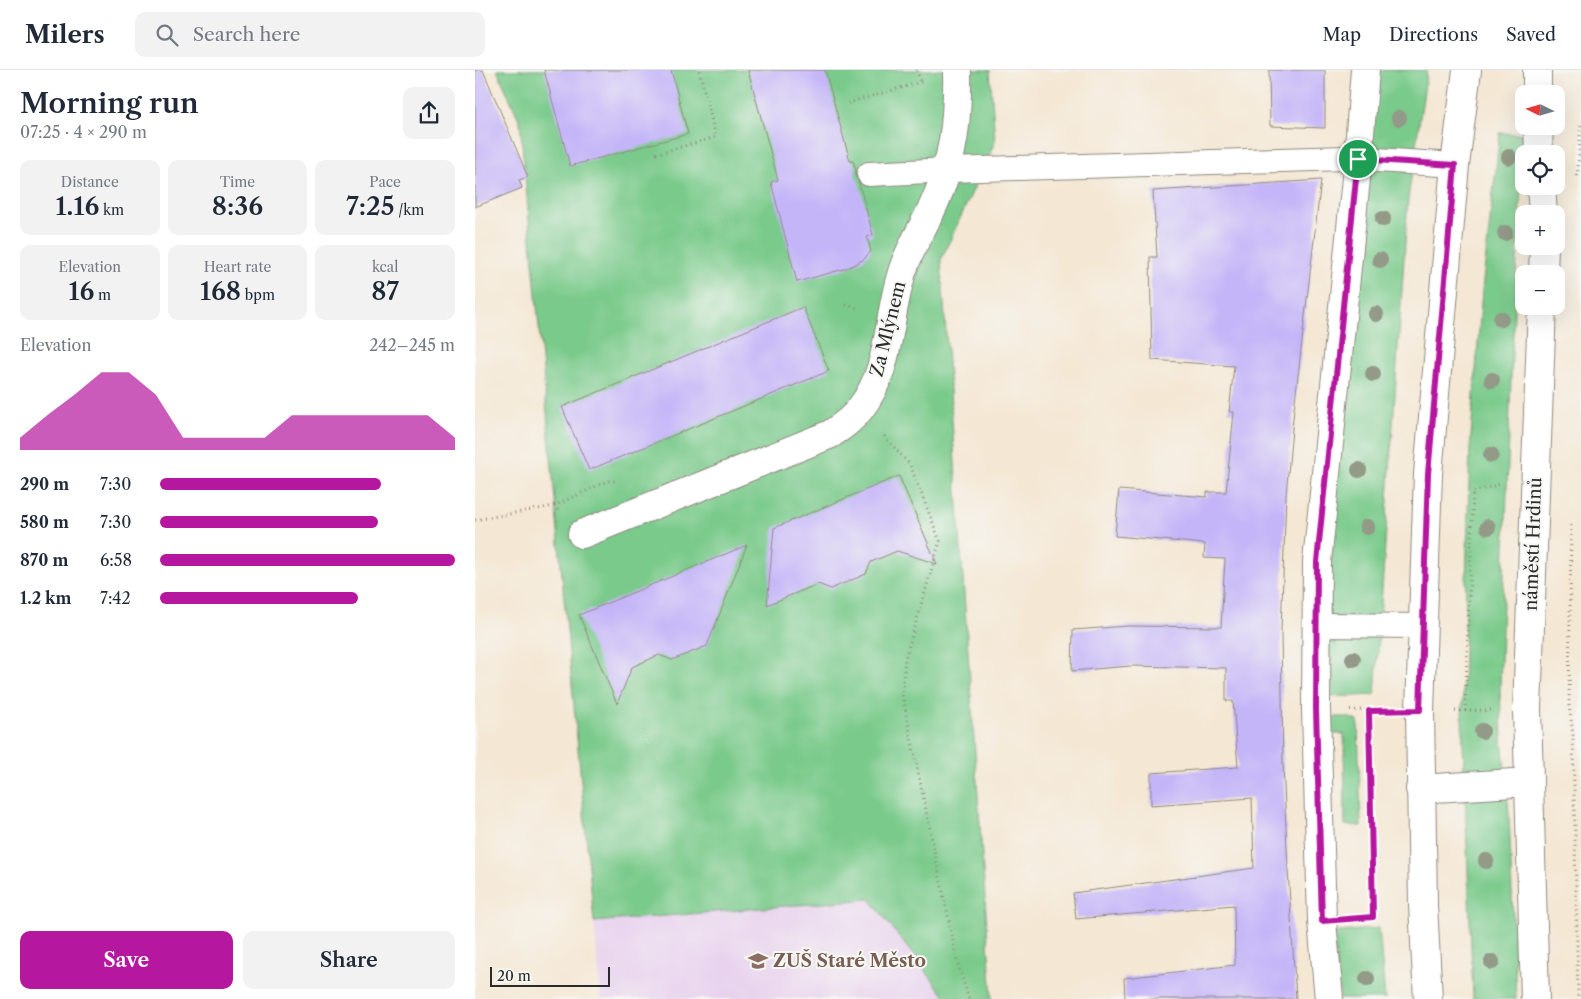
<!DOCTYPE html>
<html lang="en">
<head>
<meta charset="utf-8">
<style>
  :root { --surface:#fff; --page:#f2f2f3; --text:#1f2937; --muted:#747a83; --line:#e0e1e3; --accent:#b5179e }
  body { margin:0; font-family:"Libre Caslon Text",serif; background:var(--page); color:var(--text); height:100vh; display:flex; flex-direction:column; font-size:19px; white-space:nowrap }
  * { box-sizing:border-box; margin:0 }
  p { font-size:16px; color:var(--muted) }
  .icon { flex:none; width:28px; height:28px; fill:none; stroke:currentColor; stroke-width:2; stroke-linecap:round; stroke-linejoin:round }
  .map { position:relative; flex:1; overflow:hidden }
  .details { display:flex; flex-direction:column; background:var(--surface); width:475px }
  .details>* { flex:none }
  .needle { width:32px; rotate:275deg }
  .fabs { position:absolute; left:1040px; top:15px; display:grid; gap:10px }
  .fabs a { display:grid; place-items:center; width:50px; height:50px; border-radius:10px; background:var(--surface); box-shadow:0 5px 20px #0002; font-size:25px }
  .scale { position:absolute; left:15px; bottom:12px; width:120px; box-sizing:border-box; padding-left:5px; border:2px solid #2b2b2b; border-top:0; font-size:14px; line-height:18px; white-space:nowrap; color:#2b2b2b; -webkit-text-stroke:4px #f6f6f2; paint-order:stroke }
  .pin { position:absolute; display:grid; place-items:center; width:42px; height:42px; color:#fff; margin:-21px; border:2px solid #fff; border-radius:50%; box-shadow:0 1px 5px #0007 }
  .round { display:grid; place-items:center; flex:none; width:52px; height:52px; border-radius:10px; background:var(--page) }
  .summary { display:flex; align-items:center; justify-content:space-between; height:85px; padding:0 20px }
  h1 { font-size:28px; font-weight:600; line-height:38px }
  .figures { display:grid; grid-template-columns:repeat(3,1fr); gap:8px; height:85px; padding:5px 20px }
  .figures div { display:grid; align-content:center; border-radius:10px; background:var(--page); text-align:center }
  .figures b { font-size:25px; font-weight:600 }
  .figures small { font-size:14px; font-weight:400 }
  .figures p { font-size:14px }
  .chart { height:140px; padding:10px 20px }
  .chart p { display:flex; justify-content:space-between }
  .chart svg { width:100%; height:90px; margin-top:5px; fill:var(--accent); opacity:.7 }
  .button { display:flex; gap:10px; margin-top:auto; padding:10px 20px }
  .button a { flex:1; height:58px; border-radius:10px; background:var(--accent); color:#fff; font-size:20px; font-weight:600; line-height:58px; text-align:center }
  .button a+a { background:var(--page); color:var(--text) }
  ul { padding:0 20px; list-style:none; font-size:16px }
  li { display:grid; grid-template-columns:80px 60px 1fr; align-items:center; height:38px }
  li i { height:12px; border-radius:6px; background:var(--accent) }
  header { display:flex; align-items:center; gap:30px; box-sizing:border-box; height:70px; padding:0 25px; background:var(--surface); border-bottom:1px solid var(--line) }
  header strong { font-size:24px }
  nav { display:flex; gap:28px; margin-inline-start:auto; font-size:18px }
  .search { width:350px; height:45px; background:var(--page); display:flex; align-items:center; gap:12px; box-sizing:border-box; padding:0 18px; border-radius:10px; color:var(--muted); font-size:19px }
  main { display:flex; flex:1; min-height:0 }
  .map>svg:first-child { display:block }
  .built { fill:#e8d2ee }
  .green { fill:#7aca8b; stroke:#527a5b }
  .building { fill:#c4b5f8 }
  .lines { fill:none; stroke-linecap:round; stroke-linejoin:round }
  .service-casing { stroke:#90897f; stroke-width:26 }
  .minor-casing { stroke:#90897f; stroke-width:30 }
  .primary-casing { stroke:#90897f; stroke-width:30 }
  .path { stroke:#90897f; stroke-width:3; stroke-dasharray:1 4; stroke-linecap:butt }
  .service { stroke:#fff; stroke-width:24 }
  .minor { stroke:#fff; stroke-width:28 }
  .primary { stroke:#fff; stroke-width:28 }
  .tree { fill:#939a87 }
  .route-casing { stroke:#fff; stroke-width:10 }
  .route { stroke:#b5179e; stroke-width:6 }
  .labels { text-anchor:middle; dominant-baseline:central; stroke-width:4; stroke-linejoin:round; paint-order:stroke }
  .street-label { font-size:18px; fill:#2b2b2b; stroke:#f6f6f2 }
  .education-label { font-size:18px; font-weight:bold; fill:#785e54; stroke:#f6f6f2; text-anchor:start }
</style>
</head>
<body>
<header>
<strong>Milers</strong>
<div class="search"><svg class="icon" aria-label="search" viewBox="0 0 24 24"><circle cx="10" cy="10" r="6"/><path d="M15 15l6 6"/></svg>Search here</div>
<nav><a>Map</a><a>Directions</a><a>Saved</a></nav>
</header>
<main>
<section class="details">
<div class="summary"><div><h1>Morning run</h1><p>07:25 · 4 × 290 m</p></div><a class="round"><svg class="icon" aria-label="share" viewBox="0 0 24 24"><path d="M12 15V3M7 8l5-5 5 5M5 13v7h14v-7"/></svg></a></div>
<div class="figures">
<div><p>Distance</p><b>1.16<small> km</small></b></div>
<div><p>Time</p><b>8:36</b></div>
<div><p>Pace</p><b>7:25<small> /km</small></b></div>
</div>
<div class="figures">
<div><p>Elevation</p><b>16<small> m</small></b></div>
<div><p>Heart rate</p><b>168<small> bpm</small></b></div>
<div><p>kcal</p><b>87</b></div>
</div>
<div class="chart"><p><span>Elevation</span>242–245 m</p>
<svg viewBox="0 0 160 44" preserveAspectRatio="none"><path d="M0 44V38L10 27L20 17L30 6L40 6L50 17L60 38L70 38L80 38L90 38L100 27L110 27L120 27L130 27L140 27L150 27L160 38V44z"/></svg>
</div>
<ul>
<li><b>290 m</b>7:30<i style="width:75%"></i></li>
<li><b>580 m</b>7:30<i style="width:74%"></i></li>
<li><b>870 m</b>6:58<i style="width:100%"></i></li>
<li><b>1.2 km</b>7:42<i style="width:67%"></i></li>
</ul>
<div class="button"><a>Save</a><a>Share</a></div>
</section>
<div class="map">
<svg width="1106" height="929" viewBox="0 0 1106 929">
  <rect width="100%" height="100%" fill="#f6f6f2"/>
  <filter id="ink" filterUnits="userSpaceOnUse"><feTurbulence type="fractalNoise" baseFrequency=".02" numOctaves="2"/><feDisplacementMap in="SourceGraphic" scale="10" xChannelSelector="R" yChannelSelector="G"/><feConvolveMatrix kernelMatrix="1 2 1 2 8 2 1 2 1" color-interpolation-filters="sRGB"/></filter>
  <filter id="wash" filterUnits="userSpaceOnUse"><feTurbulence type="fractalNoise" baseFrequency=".0096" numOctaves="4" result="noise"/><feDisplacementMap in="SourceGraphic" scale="20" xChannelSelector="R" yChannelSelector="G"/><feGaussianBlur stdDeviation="1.12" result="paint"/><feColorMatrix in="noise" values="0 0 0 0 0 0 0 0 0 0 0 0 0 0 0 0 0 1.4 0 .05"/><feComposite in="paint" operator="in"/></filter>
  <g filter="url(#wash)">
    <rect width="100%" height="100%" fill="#f4e7d3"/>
    <path class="built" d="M 395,829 L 472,929 L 126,929 L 119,852 Z"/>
    <g class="green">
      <path d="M 22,0 L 515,0 L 520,72 L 466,190 L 517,929 L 472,929 L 395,829 L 119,852 L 45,52 Z"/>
      <path d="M 899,0 L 952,0 L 933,129 L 900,625 L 853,627 L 852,494 Z"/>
      <path d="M 1025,63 L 1049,64 L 1037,281 L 1025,617 L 1027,668 L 1034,743 L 1041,929 L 998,929 L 987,648 L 995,379 L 1007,220 Z"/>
      <path d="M 856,647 L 872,647 L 883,651 L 886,756 L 870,755 L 869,664 L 852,664 L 852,649 Z"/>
      <path d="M 904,858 L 910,929 L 865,929 L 858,863 Z"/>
    </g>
    <g id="blocks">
      <g class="building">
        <path d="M 0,0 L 8,0 L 53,107 L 44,110 L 47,118 L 0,137 Z"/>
        <path d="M 69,0 L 196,0 L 213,64 L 95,96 Z"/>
        <path d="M 273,0 L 350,0 L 375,91 L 378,91 L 381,101 L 380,105 L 384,113 L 398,165 L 392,167 L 396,181 L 389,189 L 379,195 L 369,199 L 322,212 L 296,112 L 303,110 Z"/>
        <path d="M 794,0 L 850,0 L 850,58 L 795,56 Z"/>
        <path d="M 846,110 L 818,348 L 811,425 L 806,561 L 808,694 L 813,800 L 821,929 L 650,929 L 649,908 L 760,895 L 759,835 L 601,849 L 598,823 L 779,798 L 777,728 L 676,735 L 676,703 L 763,697 L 758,631 L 751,631 L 751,598 L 655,596 L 597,601 L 598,560 L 653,556 L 746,557 L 750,489 L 729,488 L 730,474 L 640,466 L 644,420 L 732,427 L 732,422 L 751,422 L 759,342 L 754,342 L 759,296 L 677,290 L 675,187 L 682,187 L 678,121 Z"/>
        <path d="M 328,237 L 354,301 L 114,400 L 87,337 Z"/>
        <path d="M 424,406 L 462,494 L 422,481 L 396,492 L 391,504 L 365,515 L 356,519 L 343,514 L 292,535 L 299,458 Z"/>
        <path d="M 272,475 L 232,576 L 197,590 L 184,585 L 157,597 L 142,634 L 104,545 Z"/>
      </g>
    </g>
  </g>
  <g filter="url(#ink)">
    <use href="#blocks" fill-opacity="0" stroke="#90897f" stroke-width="1"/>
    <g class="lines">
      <defs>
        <g id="service">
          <path d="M 394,104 L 473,100 L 871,88 L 980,95"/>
          <path d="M 841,555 L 947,556"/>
        </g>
        <g id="minor">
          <path d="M 1062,24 L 1062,0"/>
          <path d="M 1063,56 L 1064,84"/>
          <path d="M 1066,116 L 1068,144"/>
          <path d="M 1068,204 L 1069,176"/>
          <path d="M 107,464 L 356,364 C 366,357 377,350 385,339 C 417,299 412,246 428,199 C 436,176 449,156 459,134 C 479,90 483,47 482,0"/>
          <path d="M 945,719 L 1054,712"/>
          <path d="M 854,929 L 847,851 L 841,639 L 842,492 L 883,89 L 890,0"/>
          <path d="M 1060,929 L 1052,639 L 1067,236"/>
        </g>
        <path id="primary" d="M 953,929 L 948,835 L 945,640 L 953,404 L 980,95 L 992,0"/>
      </defs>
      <use href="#service" class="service-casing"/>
      <use href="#minor" class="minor-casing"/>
      <use href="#primary" class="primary-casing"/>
      <g class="path">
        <path d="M 442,0 L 445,11"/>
        <path d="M 373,33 L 446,12"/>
        <path d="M 181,84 L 241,67 L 224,0"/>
        <path d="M 1102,111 L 1106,54"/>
        <path d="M 371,235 L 382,238 L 382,240"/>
        <path d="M 409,366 L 435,395 L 465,471 L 430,589 L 427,624 L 483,895 L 494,929"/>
        <path d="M 79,436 L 132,411 L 140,411"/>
        <path d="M 0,450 L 79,436 L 84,441"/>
        <path d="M 1096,455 L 1094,635 L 1098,664 L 1103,929"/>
        <path d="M 875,640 L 911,641"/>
        <path d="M 980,641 L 1016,640"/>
        <path d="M 990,641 L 998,422 L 1025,414"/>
        <path d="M 880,848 L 898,847 L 895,641"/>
      </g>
      <use href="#service" class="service"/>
      <use href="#minor" class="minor"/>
      <use href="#primary" class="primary"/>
    </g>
    <g class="tree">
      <circle cx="924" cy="48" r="8"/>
      <circle cx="1034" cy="87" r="8"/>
      <circle cx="908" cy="149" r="8"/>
      <circle cx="1030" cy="163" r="8"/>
      <circle cx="905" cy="190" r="8"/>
      <circle cx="901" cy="244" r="8"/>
      <circle cx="1026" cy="249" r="8"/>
      <circle cx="898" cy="304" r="8"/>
      <circle cx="1017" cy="310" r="8"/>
      <circle cx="1016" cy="385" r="8"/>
      <circle cx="884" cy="400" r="8"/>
      <circle cx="892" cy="457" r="8"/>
      <circle cx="1013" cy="457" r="8"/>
      <circle cx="878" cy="589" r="8"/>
      <circle cx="1007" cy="661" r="8"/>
      <circle cx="1011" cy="791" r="8"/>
      <circle cx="1017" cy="892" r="8"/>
      <circle cx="892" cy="909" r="8"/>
    </g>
  </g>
  <g class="lines" filter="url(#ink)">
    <defs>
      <path id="route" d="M 883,89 L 980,95 L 953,404 L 945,640 L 894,641 L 898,847 L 847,851 L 841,639 L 842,492 Z"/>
    </defs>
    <use href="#route" class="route-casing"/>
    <use href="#route" class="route"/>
  </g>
  <defs>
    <symbol id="school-bare" viewBox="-9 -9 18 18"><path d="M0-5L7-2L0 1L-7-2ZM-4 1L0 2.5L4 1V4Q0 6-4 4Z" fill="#8d6e63" stroke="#f6f6f2" stroke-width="2.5" paint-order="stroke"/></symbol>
  </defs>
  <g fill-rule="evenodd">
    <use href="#school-bare" x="269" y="877" width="28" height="28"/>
  </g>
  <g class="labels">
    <g class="street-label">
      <text transform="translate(413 259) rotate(-76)">Za Mlýnem</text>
      <text transform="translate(1058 474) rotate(-88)">náměstí Hrdinů</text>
    </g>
    <g class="education-label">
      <text x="298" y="891">ZUŠ Staré Město</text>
    </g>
  </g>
</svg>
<div class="fabs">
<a><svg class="needle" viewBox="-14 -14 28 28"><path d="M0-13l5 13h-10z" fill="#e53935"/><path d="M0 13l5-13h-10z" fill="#747a83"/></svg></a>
<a><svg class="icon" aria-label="locate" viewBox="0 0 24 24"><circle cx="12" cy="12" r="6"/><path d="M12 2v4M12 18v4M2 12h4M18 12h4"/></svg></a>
<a>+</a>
<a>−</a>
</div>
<div class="scale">20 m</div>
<div class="pin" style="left:883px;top:89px;background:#1e9e55"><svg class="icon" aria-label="arrive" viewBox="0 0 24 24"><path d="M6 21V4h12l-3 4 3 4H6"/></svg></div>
</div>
</main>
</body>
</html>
